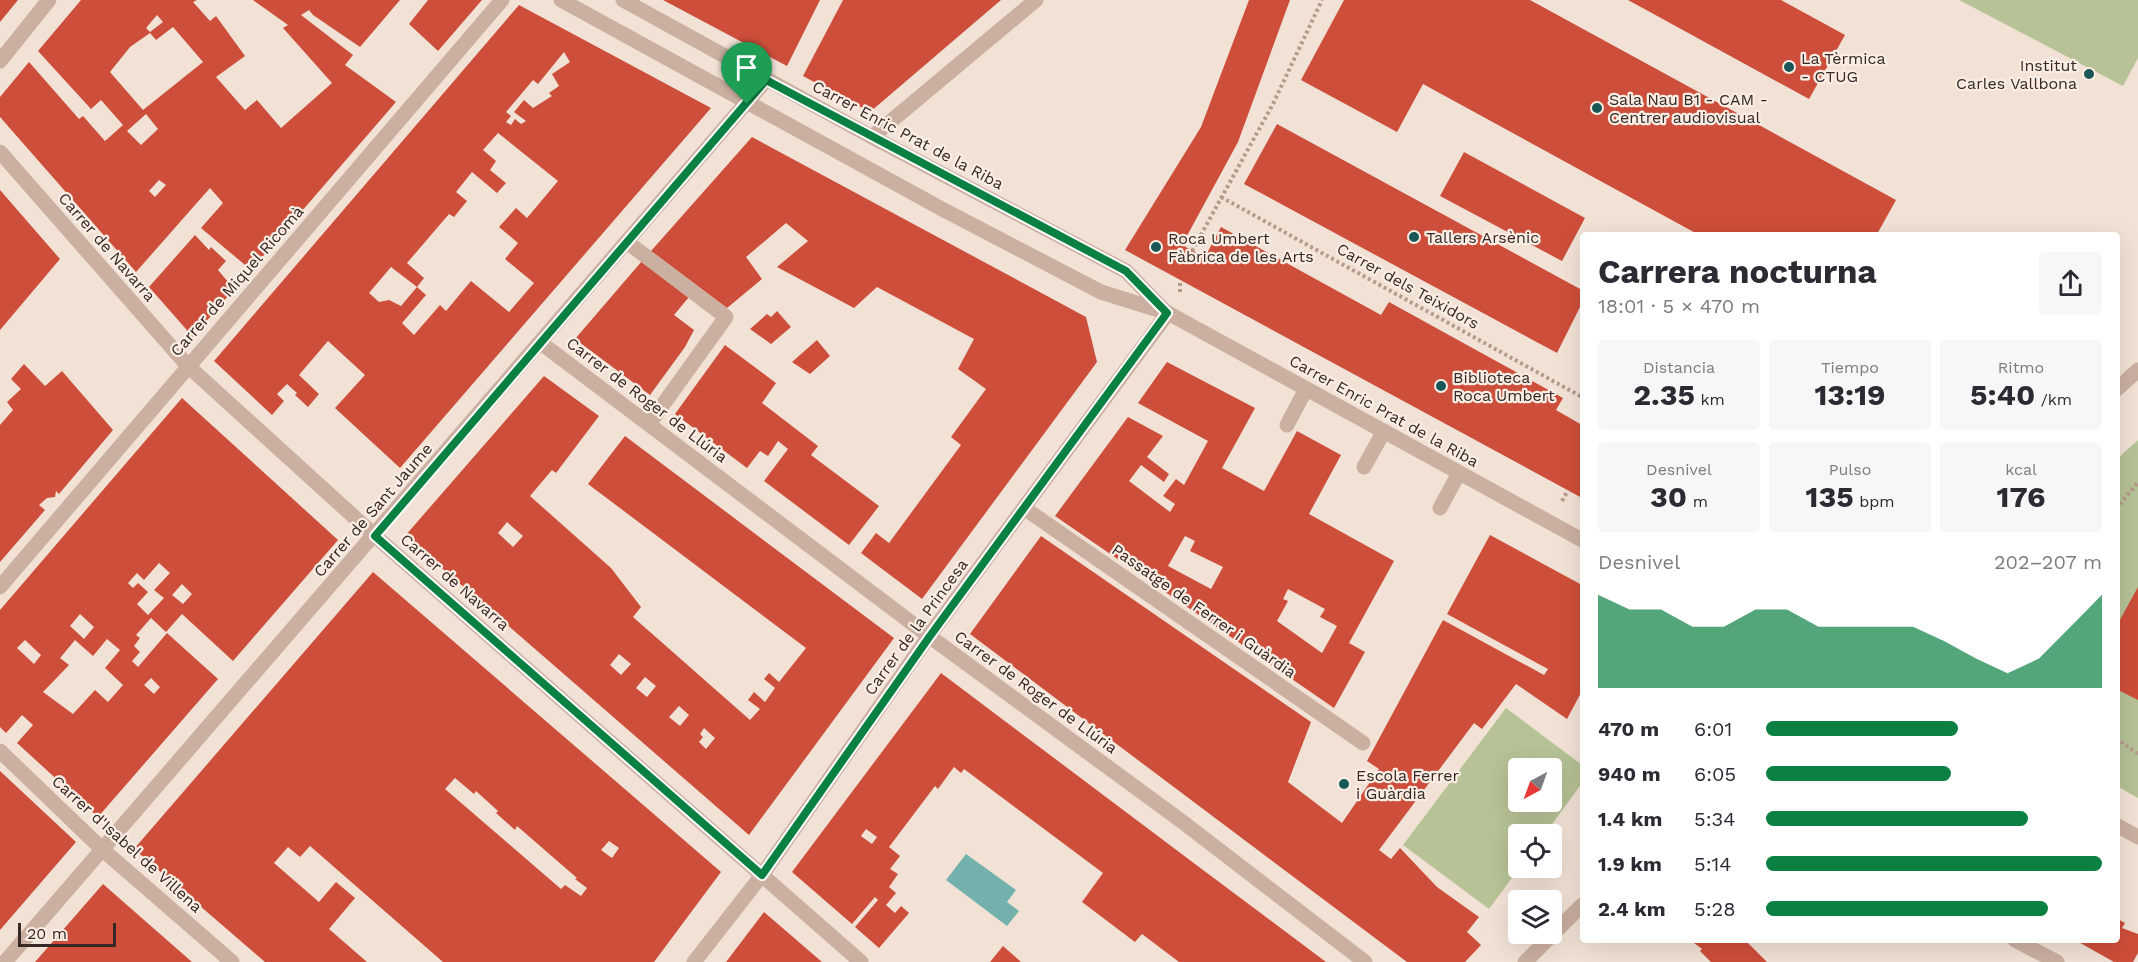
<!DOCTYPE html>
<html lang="es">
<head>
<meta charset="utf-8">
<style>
  :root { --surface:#fff; --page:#f7f7f7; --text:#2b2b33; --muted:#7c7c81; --accent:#0b8043 }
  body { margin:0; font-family:"Work Sans",sans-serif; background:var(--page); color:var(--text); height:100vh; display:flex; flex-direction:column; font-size:22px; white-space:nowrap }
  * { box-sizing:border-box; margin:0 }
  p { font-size:20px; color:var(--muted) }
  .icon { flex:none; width:33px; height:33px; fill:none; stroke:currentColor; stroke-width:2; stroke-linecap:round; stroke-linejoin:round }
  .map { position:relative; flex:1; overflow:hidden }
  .sheet { position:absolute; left:1580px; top:232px; width:540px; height:711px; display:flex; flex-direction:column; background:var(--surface); border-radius:6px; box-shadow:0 6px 24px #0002 }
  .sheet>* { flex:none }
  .needle { width:39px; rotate:221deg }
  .controls { position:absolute; left:1508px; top:758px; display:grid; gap:12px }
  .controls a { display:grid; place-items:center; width:54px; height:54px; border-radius:6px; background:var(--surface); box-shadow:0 6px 24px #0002; font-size:30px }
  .scale { position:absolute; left:18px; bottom:15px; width:98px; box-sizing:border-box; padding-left:6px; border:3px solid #352825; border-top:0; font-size:16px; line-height:21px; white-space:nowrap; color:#352825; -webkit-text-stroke:4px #faede3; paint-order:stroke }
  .pin { position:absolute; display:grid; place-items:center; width:51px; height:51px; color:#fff; margin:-62px -26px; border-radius:50% 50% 50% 0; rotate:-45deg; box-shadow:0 0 6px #0007 }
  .pin .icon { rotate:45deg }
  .round { display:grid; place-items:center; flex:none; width:63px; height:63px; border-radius:6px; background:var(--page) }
  .head { display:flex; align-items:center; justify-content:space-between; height:102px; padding:0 18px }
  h1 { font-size:33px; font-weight:700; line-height:45px }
  .figures { display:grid; grid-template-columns:repeat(3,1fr); gap:9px; height:102px; padding:6px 18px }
  .figures div { display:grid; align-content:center; border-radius:6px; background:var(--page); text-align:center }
  .figures b { font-size:30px; font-weight:700 }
  .figures small { font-size:16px; font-weight:400 }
  .figures p { font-size:16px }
  .chart { height:168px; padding:12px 18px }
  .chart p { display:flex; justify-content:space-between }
  .chart svg { width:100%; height:108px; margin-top:6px; fill:var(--accent); opacity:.7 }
  ul { padding:0 18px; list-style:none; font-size:20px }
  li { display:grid; grid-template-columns:96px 72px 1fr; align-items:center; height:45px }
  li i { height:15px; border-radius:8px; background:var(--accent) }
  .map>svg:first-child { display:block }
  .green { fill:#b7c296; fill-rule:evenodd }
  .water { fill:#74b1ad }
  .building { fill:#cd4e3a; fill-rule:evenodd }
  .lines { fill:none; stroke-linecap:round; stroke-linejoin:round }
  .path { stroke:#b69a8c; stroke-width:4; stroke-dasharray:3 3; stroke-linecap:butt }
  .minor { stroke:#cbb0a2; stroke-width:15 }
  .route-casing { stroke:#fff; stroke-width:12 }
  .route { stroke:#0b8043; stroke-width:8 }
  .poi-dot { fill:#195856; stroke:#faede3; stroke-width:2 }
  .labels { text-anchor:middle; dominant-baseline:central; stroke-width:4.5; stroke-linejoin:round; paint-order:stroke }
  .poi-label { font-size:16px; fill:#352825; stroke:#faede3; text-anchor:start }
  .street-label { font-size:16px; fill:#352825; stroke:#faede3 }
</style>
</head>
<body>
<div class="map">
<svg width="2138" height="962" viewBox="0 0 2138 962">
  <rect width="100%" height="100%" fill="#f2e2d6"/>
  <g class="green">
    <path d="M 1959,0 L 2138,0 L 2138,58 L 2123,86 Z"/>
    <path d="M 2138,440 L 2138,798 L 2117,786 L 2116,460 Z"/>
    <path d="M 1506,708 L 1582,765 L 1582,783 L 1545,834 L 1518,834 L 1518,867 L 1520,867 L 1489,909 L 1403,845 ZM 1518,768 L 1551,768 L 1551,801 L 1518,801 Z"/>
  </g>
  <path class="water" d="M 966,854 L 1016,890 L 1007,902 L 1019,911 L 1007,926 L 946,880 Z"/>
  <g class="building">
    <path d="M 0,0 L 18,0 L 0,22 Z"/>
    <path d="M 81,0 L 197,0 L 193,2 L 210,21 L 216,16 L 245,56 L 216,77 L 245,110 L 257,100 L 281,128 L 332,83 L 283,28 L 288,25 L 253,0 L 400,0 L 360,47 L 313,15 L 309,10 L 301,15 L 353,55 L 345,65 L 396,102 L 251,270 L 201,228 L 223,203 L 210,188 L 136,272 L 0,117 L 0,97 L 29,62 L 79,119 L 83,116 L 105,141 L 123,125 L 101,100 L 91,109 L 38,51 ZM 157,15 L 163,22 L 150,32 L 146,28 ZM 173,27 L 203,62 L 143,110 L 110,72 L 130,47 L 150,33 L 156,40 ZM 146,114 L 158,129 L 141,145 L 127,131 ZM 159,180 L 166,185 L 155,197 L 149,191 Z"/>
    <path d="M 428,0 L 482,0 L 438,51 L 409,24 Z"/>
    <path d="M 663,0 L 820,0 L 787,66 Z"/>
    <path d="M 843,0 L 1001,0 L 870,112 L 803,76 Z"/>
    <path d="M 1249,0 L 1290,0 L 1238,142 L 1182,245 L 1205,257 L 1221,227 L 1381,315 L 1389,302 L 1563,398 L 1556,410 L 1582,425 L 1582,498 L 1125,250 L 1201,127 Z"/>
    <path d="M 1344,0 L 1530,0 L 1896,200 L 1876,236 L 1701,236 L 1423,84 L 1397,132 L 1301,80 Z"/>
    <path d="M 1628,0 L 1781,0 L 1845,35 L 1809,99 Z"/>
    <path d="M 519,5 L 711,108 L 400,468 L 335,408 L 365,375 L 328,341 L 299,375 L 319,394 L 308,407 L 295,395 L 297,393 L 287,384 L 277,394 L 284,401 L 272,415 L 214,361 ZM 564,52 L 570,62 L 552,74 L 559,86 L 549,93 L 552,96 L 533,108 L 524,100 L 514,112 L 526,121 L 521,124 L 515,119 L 511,125 L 506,122 L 511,116 L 506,112 L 533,80 L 538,84 ZM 498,133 L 558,181 L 527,218 L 516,208 L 499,227 L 518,243 L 505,259 L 534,283 L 509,312 L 471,281 L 446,311 L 440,305 L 414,335 L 402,323 L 426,295 L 417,287 L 401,306 L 389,300 L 379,302 L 369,293 L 391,267 L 417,287 L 424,278 L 407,263 L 449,214 L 454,217 L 467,201 L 456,192 L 472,172 L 497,193 L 506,183 L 490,170 L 496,161 L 483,150 Z"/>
    <path d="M 1277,124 L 1582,290 L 1582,303 L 1557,353 L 1244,184 Z"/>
    <path d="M 752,137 L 1086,317 L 1097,362 L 922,599 L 861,553 L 876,533 L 889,543 L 961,445 L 951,437 L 986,389 L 958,369 L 974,339 L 877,287 L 854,308 L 777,267 L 808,241 L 786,223 L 746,257 L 762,279 L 727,308 L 651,251 Z"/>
    <path d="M 1464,152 L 1585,218 L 1562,261 L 1440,196 Z"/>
    <path d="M 0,190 L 60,259 L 0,330 Z"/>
    <path d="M 195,235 L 209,250 L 211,247 L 226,261 L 218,270 L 234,289 L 193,337 L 149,287 Z"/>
    <path d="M 642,261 L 689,297 L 674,315 L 694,330 L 685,347 L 650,395 L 575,339 Z"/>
    <path d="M 777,311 L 791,327 L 771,344 L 750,329 L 767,314 L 771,317 Z"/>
    <path d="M 817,340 L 830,356 L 810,374 L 792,362 Z"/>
    <path d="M 725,345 L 776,383 L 762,403 L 818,446 L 811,455 L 879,506 L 849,545 L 764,481 L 788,449 L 778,441 L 768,456 L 760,451 L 747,468 L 675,414 Z"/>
    <path d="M 1167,362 L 1255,408 L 1222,468 L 1264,491 L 1297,431 L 1341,455 L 1309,514 L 1394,561 L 1349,643 L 1365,652 L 1334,708 L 1055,516 L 1128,417 L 1163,436 L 1147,457 L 1169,474 L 1164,482 L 1141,465 L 1129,481 L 1170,512 L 1175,504 L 1163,496 L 1176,479 L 1184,485 L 1208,441 L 1138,403 ZM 1185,536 L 1195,541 L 1190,551 L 1223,567 L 1211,589 L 1168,566 ZM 1288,589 L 1325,609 L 1320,617 L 1337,626 L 1322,653 L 1277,621 L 1288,601 L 1283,599 Z"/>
    <path d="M 24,364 L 45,386 L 62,371 L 113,430 L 59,494 L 56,491 L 55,497 L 47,498 L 39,505 L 45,510 L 0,562 L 0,425 L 13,410 L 7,402 L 21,389 L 11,379 Z"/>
    <path d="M 544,376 L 599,416 L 556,473 L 552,470 L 530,496 L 611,568 L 641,607 L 633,617 L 750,720 L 760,709 L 748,700 L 754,692 L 765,702 L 775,688 L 764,679 L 769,673 L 779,682 L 806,648 L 588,484 L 625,436 L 894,638 L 749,835 L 405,536 ZM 507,522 L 523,536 L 513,547 L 498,533 ZM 619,654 L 631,664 L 621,675 L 610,665 ZM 645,677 L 656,686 L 647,697 L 636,688 ZM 679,706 L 689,715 L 680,726 L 669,717 ZM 704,728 L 715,738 L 706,749 L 699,742 L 703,737 L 700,734 Z"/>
    <path d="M 182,398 L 338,540 L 233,661 L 182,614 L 166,632 L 151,618 L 136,635 L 140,638 L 134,646 L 140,652 L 132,661 L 138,667 L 167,633 L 218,679 L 98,817 L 17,743 L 33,725 L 22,715 L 6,733 L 0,727 L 0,610 ZM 159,563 L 170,573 L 154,590 L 164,598 L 148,615 L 137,604 L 148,592 L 138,583 L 133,588 L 128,583 L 137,573 L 144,580 ZM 182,584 L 192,594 L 183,604 L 172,595 ZM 80,614 L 94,627 L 84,639 L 70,626 ZM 107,639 L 120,650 L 105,668 L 123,685 L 108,702 L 95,690 L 73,714 L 43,692 L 69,665 L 60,658 L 75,640 L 93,656 ZM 25,640 L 41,655 L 34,664 L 17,648 ZM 151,678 L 160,687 L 154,694 L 144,685 Z"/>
    <path d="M 1490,535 L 1582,585 L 1582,691 L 1567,719 L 1516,684 L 1482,729 L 1474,723 L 1379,850 L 1391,859 L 1400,848 L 1437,887 L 1479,917 L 1467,932 L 1481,945 L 1465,962 L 1407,962 L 970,634 L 1041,536 L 1311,722 L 1288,782 L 1342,823 L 1379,769 L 1367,761 L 1443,620 L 1544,675 L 1548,669 L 1447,614 Z"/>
    <path d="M 373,572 L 721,872 L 654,962 L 443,962 L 310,846 L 300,857 L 288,847 L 274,863 L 319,902 L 336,882 L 355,898 L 329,929 L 367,962 L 265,962 L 134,849 ZM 455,778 L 474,794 L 476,791 L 498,811 L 496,813 L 515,830 L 517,826 L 577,878 L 575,879 L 587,888 L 581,896 L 565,885 L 561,889 L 445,789 ZM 609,841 L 619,848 L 612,858 L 601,850 Z"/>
    <path d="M 2138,587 L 2138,700 L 2116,689 L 2116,627 Z"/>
    <path d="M 941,673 L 1199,867 L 1326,962 L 1179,962 L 1142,934 L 1135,942 L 1082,902 L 1103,873 L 964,769 L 961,773 L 954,767 L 938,789 L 935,786 L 889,847 L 900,856 L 890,869 L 898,874 L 889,887 L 896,893 L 886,905 L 895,913 L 901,906 L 909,913 L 879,948 L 855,927 L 878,900 L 875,897 L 852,924 L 792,872 ZM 866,829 L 877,837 L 872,844 L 861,836 Z"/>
    <path d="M 0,771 L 76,842 L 0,930 Z"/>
    <path d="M 103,884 L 192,962 L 35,962 Z"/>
    <path d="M 764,912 L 822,962 L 726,962 Z"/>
    <path d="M 2116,918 L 2125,923 L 2122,928 L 2138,934 L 2138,953 L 2133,962 L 2114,962 L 2075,940 L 2116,940 Z"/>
    <path d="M 1690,940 L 1745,940 L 1767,962 L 1711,962 L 1700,951 L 1702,949 Z"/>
    <path d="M 1003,946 L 1021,962 L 990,962 Z"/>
  </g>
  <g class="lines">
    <g class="path">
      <path d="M 1221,197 L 1582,397"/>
      <path d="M 1192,251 L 1273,104 L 1322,0"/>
      <path d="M 1180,292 L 1180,281"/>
      <path d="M 1562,501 L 1568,490"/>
      <path d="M 2116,509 L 2138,482"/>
      <path d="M 2116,738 L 2138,754"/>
    </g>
    <g class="minor">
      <path d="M 561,0 L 942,209 L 1101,292 L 1168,313 L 1582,540"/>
      <path d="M 623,0 L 872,137 L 1126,271 L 1165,311"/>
      <path d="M 0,61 L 49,0"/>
      <path d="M 872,137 L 1036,0"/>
      <path d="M 0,152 L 188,366 L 375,536 L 861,962"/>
      <path d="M 627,242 L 726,317 L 649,424"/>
      <path d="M 541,343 L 929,636 L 1180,820 L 1365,962"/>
      <path d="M 2116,390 L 2138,370"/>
      <path d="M 1287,425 L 1306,389"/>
      <path d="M 1364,467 L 1384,431"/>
      <path d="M 1024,508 L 1363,743"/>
      <path d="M 1440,508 L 1459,473"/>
      <path d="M 0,587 L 502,0"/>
      <path d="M 0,751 L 103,850 L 232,962"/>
      <path d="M 2116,825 L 2138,837"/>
      <path d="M 2015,940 L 2057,962"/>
      <path d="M 5,962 L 766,80"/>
      <path d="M 694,962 L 762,875 L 929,636 L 1168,313"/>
      <path d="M 1525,962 L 1582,905"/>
    </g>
  </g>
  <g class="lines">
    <defs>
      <path id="route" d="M 766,80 L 1126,271 L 1167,313 L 930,636 L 762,875 L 375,536 Z"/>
    </defs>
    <use href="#route" class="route-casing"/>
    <use href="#route" class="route"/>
  </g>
  <g class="poi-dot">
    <circle cx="1789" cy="67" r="6"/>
    <circle cx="2089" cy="74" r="6"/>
    <circle cx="1597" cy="108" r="6"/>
    <circle cx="1414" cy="237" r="6"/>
    <circle cx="1156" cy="247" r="6"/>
    <circle cx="1441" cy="386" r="6"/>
    <circle cx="1344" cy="784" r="6"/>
  </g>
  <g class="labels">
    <g class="poi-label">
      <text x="1801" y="58">La Tèrmica<tspan x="1801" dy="18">- CTUG</tspan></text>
      <text x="2077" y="65" text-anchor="end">Institut<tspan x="2077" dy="18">Carles Vallbona</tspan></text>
      <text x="1609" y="99">Sala Nau B1 - CAM -<tspan x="1609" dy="18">Centrer audiovisual</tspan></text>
      <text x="1426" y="237">Tallers Arsènic</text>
      <text x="1168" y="238">Roca Umbert<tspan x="1168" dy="18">Fàbrica de les Arts</tspan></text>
      <text x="1453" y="377">Biblioteca<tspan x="1453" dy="18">Roca Umbert</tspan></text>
      <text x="1356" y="775">Escola Ferrer<tspan x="1356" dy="18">i Guàrdia</tspan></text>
    </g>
    <g class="street-label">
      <text transform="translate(908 135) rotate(28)">Carrer Enric Prat de la Riba</text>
      <text transform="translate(107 247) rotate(49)">Carrer de Navarra</text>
      <text transform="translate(237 281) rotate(-49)">Carrer de Miquel Ricomà</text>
      <text transform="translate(1408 286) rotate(29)">Carrer dels Teixidors</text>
      <text transform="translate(647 400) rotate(37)">Carrer de Roger de Llúria</text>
      <text transform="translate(1384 411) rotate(29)">Carrer Enric Prat de la Riba</text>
      <text transform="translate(373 510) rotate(-49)">Carrer de Sant Jaume</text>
      <text transform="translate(455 582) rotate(41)">Carrer de Navarra</text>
      <text transform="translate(1204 611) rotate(35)">Passatge de Ferrer i Guàrdia</text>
      <text transform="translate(916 627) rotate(-54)">Carrer de la Princesa</text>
      <text transform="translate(1036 692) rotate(36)">Carrer de Roger de Llúria</text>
      <text transform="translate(127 844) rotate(42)">Carrer d'Isabel de Villena</text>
    </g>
  </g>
</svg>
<div class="controls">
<a><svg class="needle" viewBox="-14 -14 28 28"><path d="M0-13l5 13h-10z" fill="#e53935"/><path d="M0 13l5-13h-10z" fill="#7c7c81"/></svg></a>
<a><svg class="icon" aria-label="locate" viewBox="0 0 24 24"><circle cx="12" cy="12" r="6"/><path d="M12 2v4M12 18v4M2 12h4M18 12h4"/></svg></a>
<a><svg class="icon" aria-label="layers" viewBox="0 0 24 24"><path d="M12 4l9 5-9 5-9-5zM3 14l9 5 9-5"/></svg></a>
</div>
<div class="scale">20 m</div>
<div class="pin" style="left:747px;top:104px;background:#1e9e55"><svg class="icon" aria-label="arrive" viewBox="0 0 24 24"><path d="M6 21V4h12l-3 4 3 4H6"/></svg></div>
<section class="sheet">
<div class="head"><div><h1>Carrera nocturna</h1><p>18:01 · 5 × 470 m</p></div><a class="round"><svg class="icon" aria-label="share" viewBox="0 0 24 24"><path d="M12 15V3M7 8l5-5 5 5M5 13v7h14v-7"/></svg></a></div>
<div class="figures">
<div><p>Distancia</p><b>2.35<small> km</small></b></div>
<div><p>Tiempo</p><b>13:19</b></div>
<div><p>Ritmo</p><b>5:40<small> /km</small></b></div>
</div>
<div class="figures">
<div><p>Desnivel</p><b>30<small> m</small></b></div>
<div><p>Pulso</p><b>135<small> bpm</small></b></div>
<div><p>kcal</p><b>176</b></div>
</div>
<div class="chart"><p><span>Desnivel</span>202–207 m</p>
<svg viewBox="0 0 160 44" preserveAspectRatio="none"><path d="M0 44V6L10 12L20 12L30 19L40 19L50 12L60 12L70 19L80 19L90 19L100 19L110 25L120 32L130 38L140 32L150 19L160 6V44z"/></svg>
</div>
<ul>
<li><b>470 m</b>6:01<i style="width:57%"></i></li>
<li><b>940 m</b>6:05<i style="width:55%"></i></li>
<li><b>1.4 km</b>5:34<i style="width:78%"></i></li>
<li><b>1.9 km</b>5:14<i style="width:100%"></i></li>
<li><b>2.4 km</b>5:28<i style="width:84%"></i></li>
</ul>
</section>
</div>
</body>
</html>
